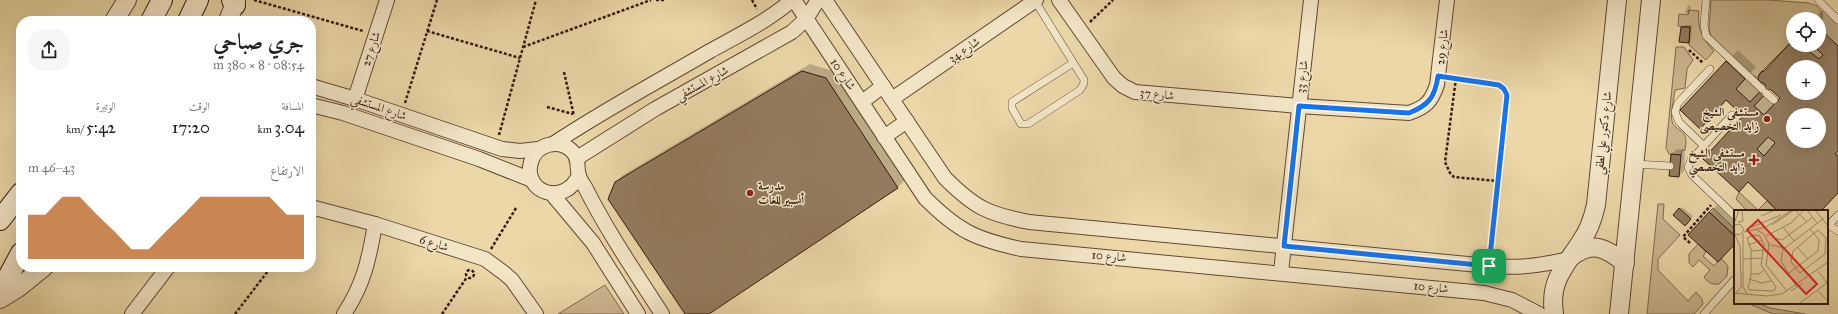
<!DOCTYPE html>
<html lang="ar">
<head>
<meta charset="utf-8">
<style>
  :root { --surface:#fff; --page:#f6f6f6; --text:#202124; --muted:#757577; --accent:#b45309 }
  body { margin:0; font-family:"IM FELL Great Primer",Amiri,serif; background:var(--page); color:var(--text); direction:rtl; height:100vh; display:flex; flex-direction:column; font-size:15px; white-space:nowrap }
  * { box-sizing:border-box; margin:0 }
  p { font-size:13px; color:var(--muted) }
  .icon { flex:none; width:22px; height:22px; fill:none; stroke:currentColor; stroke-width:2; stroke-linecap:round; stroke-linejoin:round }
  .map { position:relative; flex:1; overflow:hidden; direction:ltr }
  .sheet { position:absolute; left:16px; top:16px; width:300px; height:256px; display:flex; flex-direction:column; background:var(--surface); border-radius:16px; box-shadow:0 4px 16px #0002; direction:rtl }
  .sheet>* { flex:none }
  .fabs { position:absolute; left:1786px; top:12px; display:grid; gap:8px }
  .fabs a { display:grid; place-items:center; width:40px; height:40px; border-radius:50%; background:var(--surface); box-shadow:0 4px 16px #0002; font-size:20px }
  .pin { position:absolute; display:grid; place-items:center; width:34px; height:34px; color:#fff; margin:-17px; border-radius:8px; box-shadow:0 2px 6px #0006 }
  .round { display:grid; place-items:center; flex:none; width:42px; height:42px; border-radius:16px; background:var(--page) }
  .head { display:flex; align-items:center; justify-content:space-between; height:68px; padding:0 12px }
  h1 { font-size:22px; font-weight:600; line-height:30px }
  .stats { display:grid; grid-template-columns:repeat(3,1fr); gap:6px; height:68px; padding:4px 12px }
  .stats div { display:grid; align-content:center }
  .stats b { font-size:17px; font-weight:600 }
  .stats small { font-size:11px; font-weight:400 }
  .stats p { font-size:11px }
  .chart { height:112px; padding:8px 12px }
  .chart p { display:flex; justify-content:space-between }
  .chart svg { width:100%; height:72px; margin-top:4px; fill:var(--accent); opacity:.7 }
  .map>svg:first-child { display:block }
  .green { fill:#ccb78e; stroke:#80684e }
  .shadow { fill:#0003; fill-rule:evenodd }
  .building { fill:#937c5e; stroke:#33190e; fill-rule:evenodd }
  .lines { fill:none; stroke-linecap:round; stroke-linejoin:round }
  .service-casing { stroke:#614834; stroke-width:8 }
  .minor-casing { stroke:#614834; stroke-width:16 }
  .tertiary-casing { stroke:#614834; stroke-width:20 }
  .secondary-casing { stroke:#33190e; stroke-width:22 }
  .path { stroke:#33190e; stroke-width:2.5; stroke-dasharray:3 2; stroke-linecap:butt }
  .service { stroke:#f2e5c6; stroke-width:7 }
  .minor { stroke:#f2e5c6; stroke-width:14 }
  .tertiary { stroke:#f2e5c6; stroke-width:18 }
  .secondary { stroke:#f2e5c6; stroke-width:20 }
  .route-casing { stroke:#fff; stroke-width:8 }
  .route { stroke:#1a73e8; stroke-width:5 }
  .poi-dot { fill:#8f2418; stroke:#f2e5c6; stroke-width:1.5 }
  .labels { text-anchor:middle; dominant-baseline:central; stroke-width:3; stroke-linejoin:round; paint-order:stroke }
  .street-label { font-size:12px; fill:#33190e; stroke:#f2e5c6 }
  .poi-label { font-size:12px; font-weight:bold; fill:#33190e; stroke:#f2e5c6; text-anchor:end }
  .inset-road { fill:none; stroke:#a18b6a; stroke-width:1 }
  .view { fill:#d62828; fill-opacity:0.15; stroke:#d62828; stroke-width:2 }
  .inset-edge { fill:none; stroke:#33190e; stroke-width:2 }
</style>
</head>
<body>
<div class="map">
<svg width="1838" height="314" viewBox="0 0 1838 314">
  <rect width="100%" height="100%" fill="#ebd7a8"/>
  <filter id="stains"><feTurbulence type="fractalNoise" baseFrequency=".005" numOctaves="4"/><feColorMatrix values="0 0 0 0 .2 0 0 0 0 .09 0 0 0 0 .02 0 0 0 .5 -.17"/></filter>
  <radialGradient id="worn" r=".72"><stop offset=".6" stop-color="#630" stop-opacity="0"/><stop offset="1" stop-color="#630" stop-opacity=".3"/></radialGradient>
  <g class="green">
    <path d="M 1711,0 L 1768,0 L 1809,3 L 1817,6 L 1822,12 L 1822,23 L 1819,25 L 1819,19 L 1793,19 L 1793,40 L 1759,74 L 1758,78 L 1752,75 L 1711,36 L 1709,29 Z"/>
    <path d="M 1689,10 L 1699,11 C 1697,29 1702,38 1714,51 L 1706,60 L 1689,45 L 1690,27 L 1678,26 L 1679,14 L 1688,15 Z"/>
    <path d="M 1676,47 L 1684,47 L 1693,60 L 1687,69 L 1685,88 L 1675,90 C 1674,99 1670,112 1672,121 C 1675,133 1690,127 1685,150 L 1682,150 L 1681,155 L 1669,154 L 1666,148 Z"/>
    <path d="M 1739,192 L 1758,210 L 1767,201 L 1778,211 L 1747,211 L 1736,199 Z"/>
    <path d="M 1658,204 L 1664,204 L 1663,219 L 1680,235 L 1658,259 L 1658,270 L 1688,301 L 1696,292 L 1702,299 L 1703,304 L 1694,314 L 1647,314 Z"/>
    <path d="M 1713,208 L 1735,229 L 1735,236 L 1709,212 Z"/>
    <path d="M 1698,244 L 1706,252 L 1703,256 L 1714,266 L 1721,258 L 1728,266 L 1727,276 L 1719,284 C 1713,285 1708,283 1704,277 L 1710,270 L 1699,260 L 1693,267 L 1689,263 L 1689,254 Z"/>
    <path d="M 605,285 L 624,314 L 558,314 Z"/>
    <path d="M 1747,303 L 1757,303 L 1770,308 L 1805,314 L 1773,314 Z"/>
  </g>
  <g class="shadow">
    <path d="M 1688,5 L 1691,6 L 1690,11 L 1688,14 L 1685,13 Z"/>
    <path d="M 1823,10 L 1838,22 L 1838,193 L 1821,211 L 1780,211 L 1748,181 L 1745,116 L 1726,62 L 1738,50 L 1756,67 L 1747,77 L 1761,91 L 1767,85 L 1760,75 L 1793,40 L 1793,45 L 1819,45 L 1819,19 L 1812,19 ZM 1793,67 L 1819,67 L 1819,93 L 1793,93 ZM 1770,88 L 1782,98 L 1776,104 L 1764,94 ZM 1793,115 L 1819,115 L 1819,141 L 1793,141 ZM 1769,136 L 1777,143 L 1775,145 L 1767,137 Z"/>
    <path d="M 1684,25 L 1692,25 L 1691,40 L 1689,42 L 1682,27 Z"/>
    <path d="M 810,64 L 833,71 L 905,180 L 898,187 L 707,314 L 686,314 L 616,182 L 623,175 Z"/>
    <path d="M 1677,149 L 1685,150 L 1684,171 L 1679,176 L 1672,154 Z"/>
    <path d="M 1717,205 L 1735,222 L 1735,243 L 1689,235 Z"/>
    <path d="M 1682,207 L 1693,216 L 1685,225 L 1674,215 Z"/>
  </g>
  <g class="building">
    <path d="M 1681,27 L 1690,27 L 1689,43 L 1679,42 Z"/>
    <path d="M 1819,28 L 1838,46 L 1838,151 L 1835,154 L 1838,156 L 1838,193 L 1821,211 L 1778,211 L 1748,182 L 1739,192 L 1703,159 L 1743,116 L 1726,100 L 1700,129 L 1680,110 L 1726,61 L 1745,79 L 1736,89 L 1750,102 L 1766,85 L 1759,81 L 1758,78 L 1761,72 L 1764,71 L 1793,40 L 1793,45 L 1819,45 ZM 1814,46 L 1823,55 L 1819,59 L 1809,51 ZM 1793,67 L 1819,67 L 1819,93 L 1793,93 L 1793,75 L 1789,72 ZM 1770,89 L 1780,98 L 1764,115 L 1754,106 ZM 1793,115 L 1819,115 L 1819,141 L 1793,141 ZM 1768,137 L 1775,143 L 1764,156 L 1757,149 Z"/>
    <path d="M 802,71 L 826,78 L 898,188 L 709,314 L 685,314 L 608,199 L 615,182 Z"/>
    <path d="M 1671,154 L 1681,155 L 1679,177 L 1669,176 Z"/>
    <path d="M 1679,208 L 1691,219 L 1685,226 L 1673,215 Z"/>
    <path d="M 1709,212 L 1735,236 L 1735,244 L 1718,262 L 1688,235 Z"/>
  </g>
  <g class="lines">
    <defs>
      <g id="service">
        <path d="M 1706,0 L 1704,25 L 1706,36 L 1762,89"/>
        <path d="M 1818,0 L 1838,20"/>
        <path d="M 1035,1 L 1084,80 L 1084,83 L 1080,90 L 1028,124 L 1021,124 L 1012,108 L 1012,102 L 1073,63"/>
        <path d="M 1766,93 L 1774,100"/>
        <path d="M 1732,115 L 1691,160 L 1688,167 L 1692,175 L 1735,216"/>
        <path d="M 1704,146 L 1679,122 L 1675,112 L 1678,103 L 1710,69"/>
        <path d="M 1634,164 L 1670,166"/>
        <path d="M 1829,225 L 1838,231"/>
        <path d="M 1827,227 L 1838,215"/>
        <path d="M 1704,314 L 1735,279"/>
      </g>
      <g id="minor">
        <path d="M 794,0 L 925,198 C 958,231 975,239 1021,249 L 1484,293 L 1512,300 L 1539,314"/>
        <path d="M 825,0 L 945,178 C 975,208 988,214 1029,222 L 1489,266 C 1521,268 1538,266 1569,259"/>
        <path d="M 1059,0 L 1114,78 L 1123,86 L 1135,92 L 1299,106 L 1409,113 C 1426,107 1431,102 1437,85 L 1447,0"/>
        <path d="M 311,86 L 355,99 L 502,149 L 520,151 L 538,149"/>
        <path d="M 355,99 L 387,0"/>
        <path d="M 892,99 L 1036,0"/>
        <path d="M 862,102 L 883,86"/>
        <path d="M 311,105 L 343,113 L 479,159 L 532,180"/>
        <path d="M 884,137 L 907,121"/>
        <path d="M 553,144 C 604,110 657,82 710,51 C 737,36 768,21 792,0"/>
        <path d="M 577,158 L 655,109 L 792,32 L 806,19 L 818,0"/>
        <path d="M 579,175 C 565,207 522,193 531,162 C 536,144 559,138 572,151 C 580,159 576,167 579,176 C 580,180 583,184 585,187 C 607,231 635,272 662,314"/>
        <path d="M 552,194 L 593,243 L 638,314"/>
        <path d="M 311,207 L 375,224 L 485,259 L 504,273 L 512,280 L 536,314"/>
        <path d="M 1281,272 L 1311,0"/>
        <path d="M 132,314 L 168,267"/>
        <path d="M 344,314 C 364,284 369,259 375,224"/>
      </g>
      <g id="tertiary">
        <path d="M 114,21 L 127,0"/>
        <path d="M 228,21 L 236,0"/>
        <path d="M 1571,257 C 1592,240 1606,248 1625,263"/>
        <path d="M 0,299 L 18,288 L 44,267"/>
        <path d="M 1554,314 C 1549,280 1565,267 1582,240 C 1589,230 1593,218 1596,205 L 1617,0"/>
        <path d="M 1619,314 L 1651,0"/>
      </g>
      <g id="secondary">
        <path d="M 232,0 L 235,5"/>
        <path d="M 151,21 L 162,0"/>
        <path d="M 188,21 L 198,0"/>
        <path d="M 0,220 L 21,193"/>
        <path d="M 0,292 L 21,253"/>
      </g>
    </defs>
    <use href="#service" class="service-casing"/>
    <use href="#minor" class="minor-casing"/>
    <use href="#tertiary" class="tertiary-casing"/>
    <use href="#secondary" class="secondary-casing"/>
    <g class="path">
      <path d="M 254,0 L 363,31"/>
      <path d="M 656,0 L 664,0"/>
      <path d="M 752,0 L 757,9"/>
      <path d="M 1090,22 L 1113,0"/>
      <path d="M 427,31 L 520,58"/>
      <path d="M 523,47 L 651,0"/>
      <path d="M 1689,50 L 1703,63"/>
      <path d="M 564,72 L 574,116"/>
      <path d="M 1451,77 L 1499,85 L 1504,89 L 1507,95 L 1491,253"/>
      <path d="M 1456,78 L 1445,162 L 1450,173 L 1454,177 L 1498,181"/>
      <path d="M 405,103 L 437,0"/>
      <path d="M 547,107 L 573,114"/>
      <path d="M 499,135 L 536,0"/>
      <path d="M 1690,243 L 1683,237 L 1711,205"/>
      <path d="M 491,249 L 516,208"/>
      <circle cx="470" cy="274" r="4"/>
      <path d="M 235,314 L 271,267"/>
      <path d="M 442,314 L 467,277"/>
    </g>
    <use href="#service" class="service"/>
    <use href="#minor" class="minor"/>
    <use href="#tertiary" class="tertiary"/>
    <use href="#secondary" class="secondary"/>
  </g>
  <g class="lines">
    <defs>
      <path id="route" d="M 1438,76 L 1499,85 L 1504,89 L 1507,95 L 1489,266 L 1284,246 L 1299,106 L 1409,113 C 1429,105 1435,97 1438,76 Z"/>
    </defs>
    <use href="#route" class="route-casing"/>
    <use href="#route" class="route"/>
  </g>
  <g class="poi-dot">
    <circle cx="1767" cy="119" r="4"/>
    <path d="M1752 154h4v4h4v4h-4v4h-4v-4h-4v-4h4z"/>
    <circle cx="750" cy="193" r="4"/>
  </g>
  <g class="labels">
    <g class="street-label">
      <text transform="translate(1442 47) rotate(-84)">شارع 29</text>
      <text transform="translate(371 49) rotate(-72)">شارع 27</text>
      <text transform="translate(964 50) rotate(-35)">شارع 34</text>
      <text transform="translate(843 74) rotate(56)">شارع 10</text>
      <text transform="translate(1302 77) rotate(-84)">شارع 33</text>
      <text transform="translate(702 83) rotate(-29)">شارع المستشفي</text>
      <text transform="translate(1157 94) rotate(6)">شارع 37</text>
      <text transform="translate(379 107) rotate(19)">شارع المستشفي</text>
      <text transform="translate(1603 133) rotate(-84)">شارع دكتور علي لطفي</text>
      <text transform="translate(434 243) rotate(17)">شارع 6</text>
      <text transform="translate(1109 256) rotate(5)">شارع 10</text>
      <text transform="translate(1431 287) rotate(6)">شارع 10</text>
    </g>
    <g class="poi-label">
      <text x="1759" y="112">مستشفى الشيخ<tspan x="1759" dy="14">زايد التخصيصى</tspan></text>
      <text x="1745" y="153">مستشفى الشيخ<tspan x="1745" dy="14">زايد التخصصي</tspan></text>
      <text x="758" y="186" text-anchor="start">مدرسة<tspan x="758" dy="14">أنسبير للغات</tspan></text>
    </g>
  </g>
  <g transform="translate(1734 210)">
    <rect width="94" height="94" fill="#ebd7a8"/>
    <path class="inset-road" d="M 61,0 L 73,12M 73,0 L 83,13M 81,0 L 94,16M 27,6 L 41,0M 4,12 L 9,11 L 8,0M 0,14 L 5,0M 0,15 L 6,14 L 10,20 L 6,25 L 0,24M 38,15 L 60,0M 18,17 L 47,5M 49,17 L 60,31M 23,20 L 30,24 L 35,34M 84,20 L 92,28 L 91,44 L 66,63 L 57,52 L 59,41 ZM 10,22 L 32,17 L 58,0M 9,23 L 9,77 L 13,84M 37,23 L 40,28 L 48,30 L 79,7M 1,25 L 6,36 L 7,70 L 7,77 L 2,83M 21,25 L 26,26 L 30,35 L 27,55 L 42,77 L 40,81 L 16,80 L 14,78 L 17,66 L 17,39 L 13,28 ZM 32,26 L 57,13 L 70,0M 0,33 L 0,77M 14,35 L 28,30M 37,35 L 51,38 L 90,8M 36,36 L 35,34 L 32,55 L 53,81M 63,37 L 74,49M 49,38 L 47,51 L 62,76M 17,41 L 30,40M 9,49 L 28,48M 84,61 L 93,73M 55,63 L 84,41 L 85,30 L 76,19M 17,64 L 25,64 L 30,60M 15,69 L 28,73 L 37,71M 57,81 L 69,73M 84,81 L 94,91M 0,83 L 33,86 L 48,84 L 94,52M 65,94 L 94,72"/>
    <path class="view" d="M 24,10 L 83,74 L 72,84 L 13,20 Z"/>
    <rect width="94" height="94" class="inset-edge"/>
  </g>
  <rect width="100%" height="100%" filter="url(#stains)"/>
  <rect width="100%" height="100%" fill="url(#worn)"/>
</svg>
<div class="fabs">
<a><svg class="icon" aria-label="locate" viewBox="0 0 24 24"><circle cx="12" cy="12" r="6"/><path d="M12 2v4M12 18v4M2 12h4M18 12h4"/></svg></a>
<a>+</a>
<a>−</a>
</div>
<div class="pin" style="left:1489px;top:266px;background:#1e9e55"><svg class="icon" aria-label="arrive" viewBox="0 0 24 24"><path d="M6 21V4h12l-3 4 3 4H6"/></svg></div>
<section class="sheet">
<div class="head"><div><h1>جري صباحي</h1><p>08:54 · 8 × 380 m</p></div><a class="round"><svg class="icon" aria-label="share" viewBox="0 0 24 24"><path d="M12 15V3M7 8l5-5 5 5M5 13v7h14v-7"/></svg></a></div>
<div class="stats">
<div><p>المسافة</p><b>3.04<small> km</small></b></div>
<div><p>الوقت</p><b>17:20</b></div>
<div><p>الوتيرة</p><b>5:42<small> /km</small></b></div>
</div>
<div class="chart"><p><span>الارتفاع</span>43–46 m</p>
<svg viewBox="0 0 160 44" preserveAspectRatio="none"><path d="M0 44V17L10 17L20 6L30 6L40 17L50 27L60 38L70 38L80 27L90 17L100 6L110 6L120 6L130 6L140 6L150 17L160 17V44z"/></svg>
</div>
</section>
</div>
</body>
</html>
